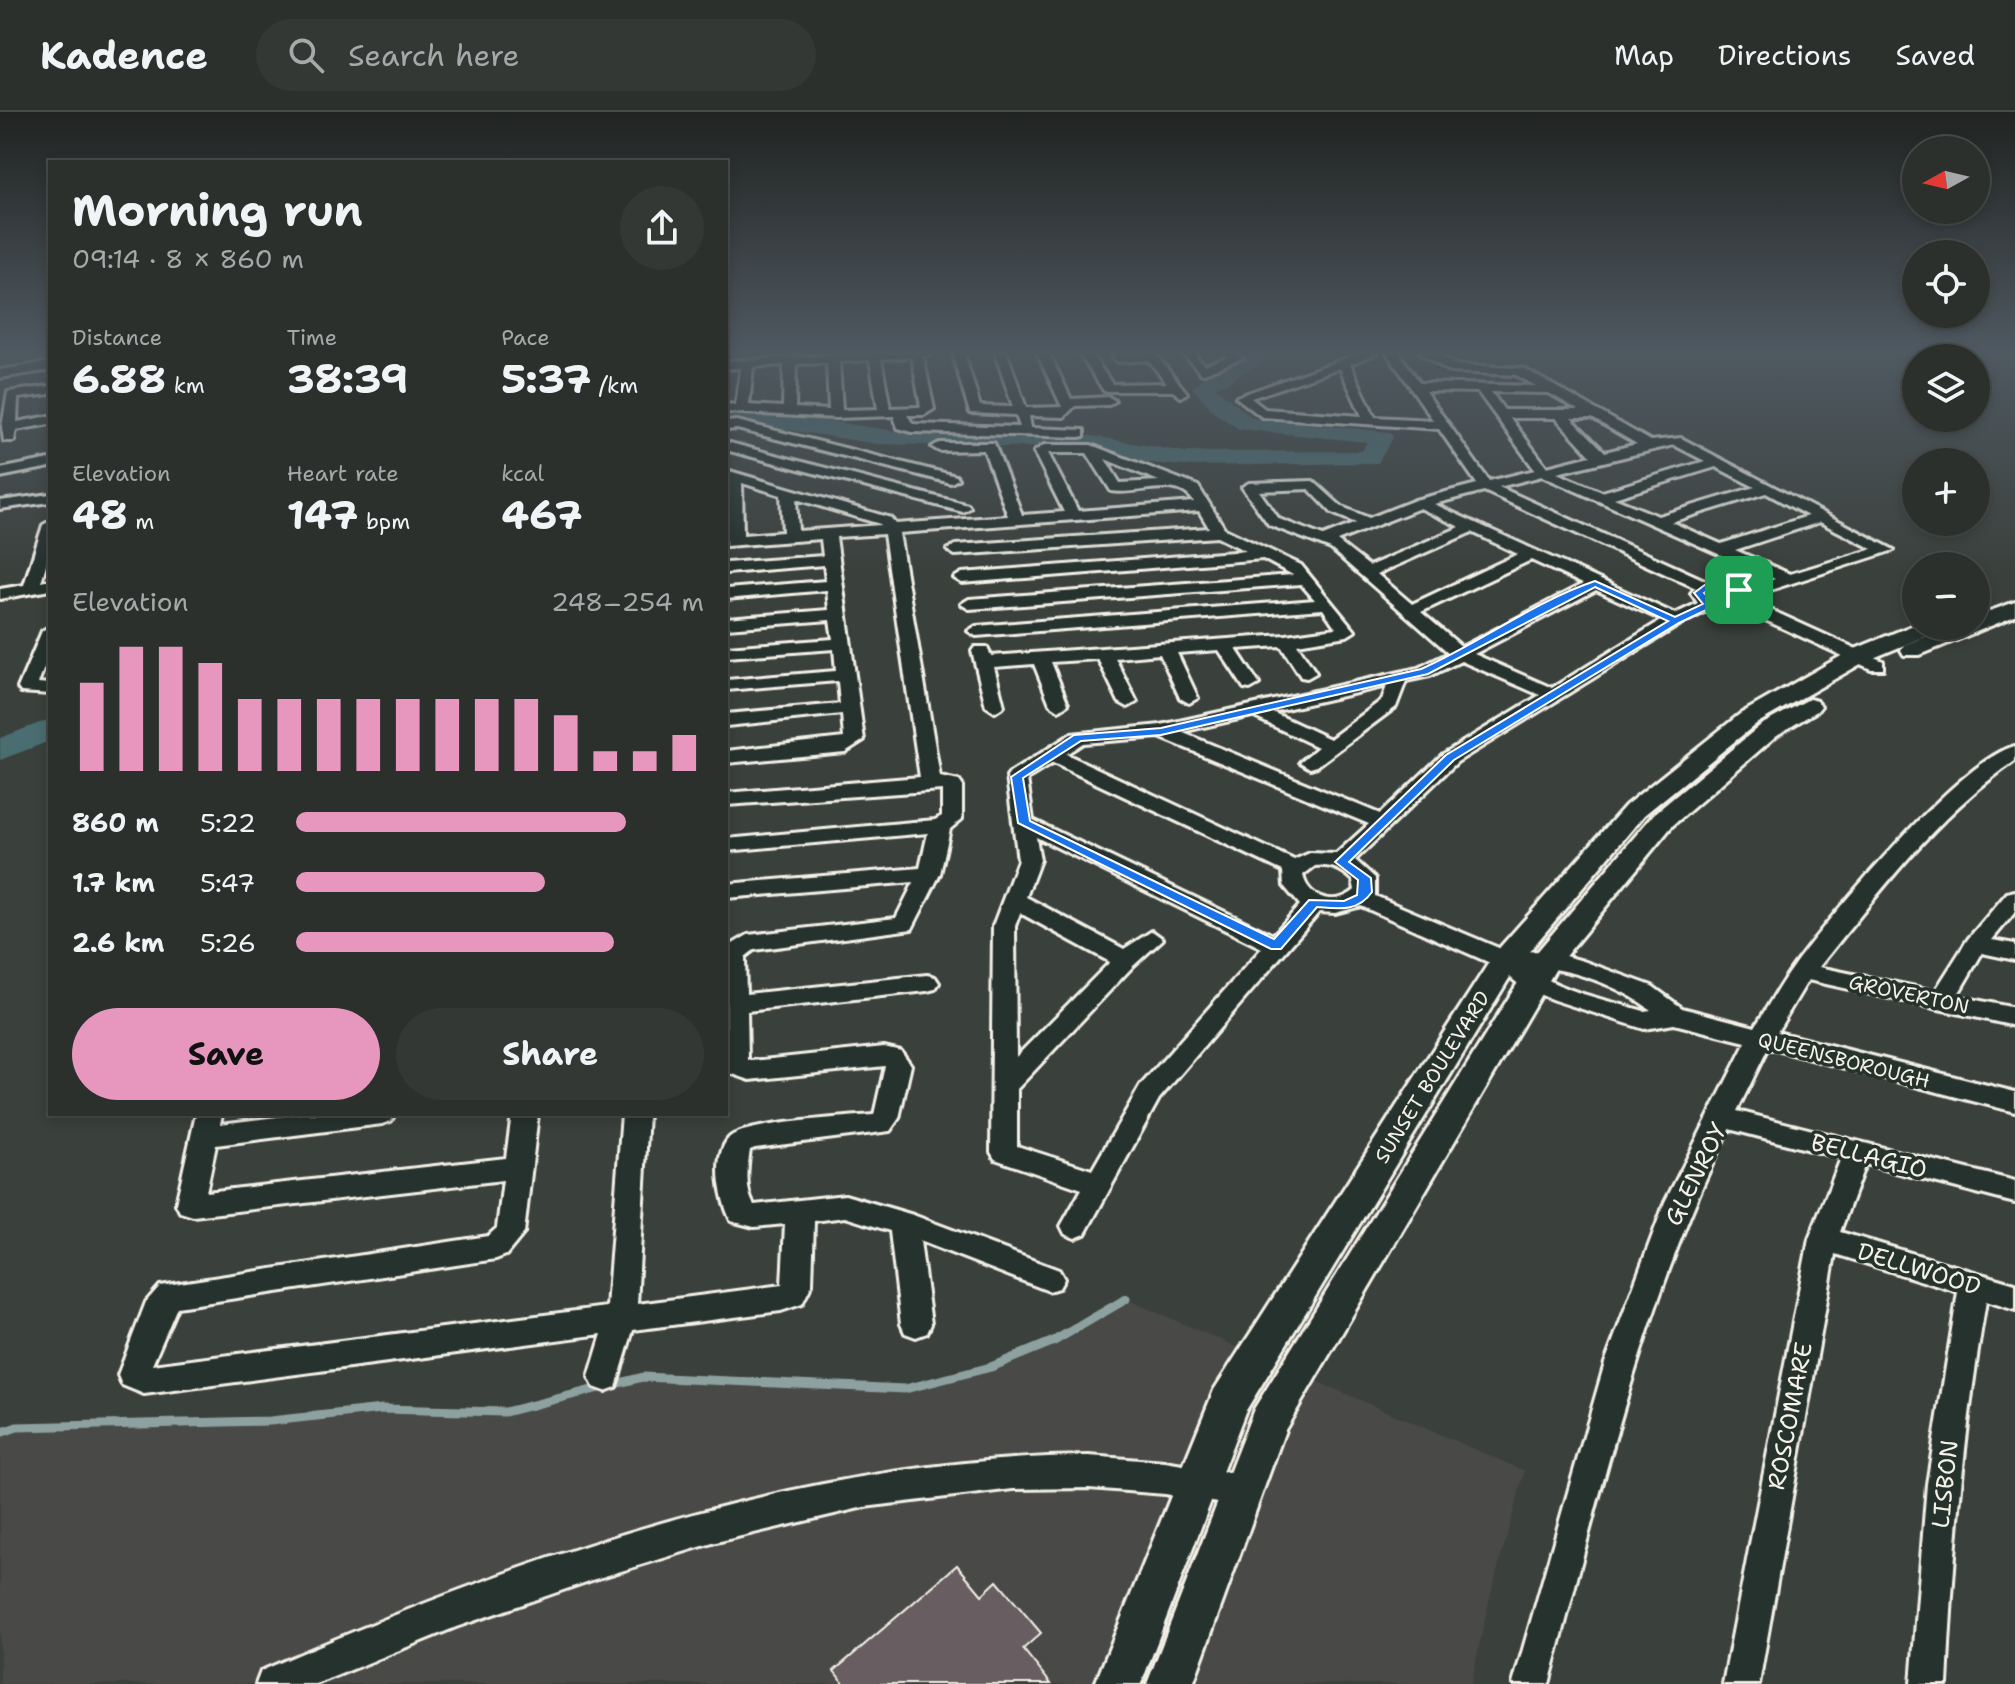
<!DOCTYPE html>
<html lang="en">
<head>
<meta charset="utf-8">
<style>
  :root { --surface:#2c302d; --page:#343835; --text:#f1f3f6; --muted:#a6a9aa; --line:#484b49; --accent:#e797bd }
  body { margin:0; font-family:"Shantell Sans",sans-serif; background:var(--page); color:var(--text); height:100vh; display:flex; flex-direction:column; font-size:30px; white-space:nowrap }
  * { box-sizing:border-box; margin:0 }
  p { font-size:26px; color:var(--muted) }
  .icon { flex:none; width:44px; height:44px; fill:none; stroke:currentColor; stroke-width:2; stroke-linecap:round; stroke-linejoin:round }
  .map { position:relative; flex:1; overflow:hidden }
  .drawer { position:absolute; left:48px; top:48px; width:680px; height:956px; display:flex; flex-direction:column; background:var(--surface); border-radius:0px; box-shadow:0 4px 12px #0003,0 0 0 2px var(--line) }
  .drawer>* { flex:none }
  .needle { width:52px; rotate:262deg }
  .fabs { position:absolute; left:1902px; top:24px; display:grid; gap:16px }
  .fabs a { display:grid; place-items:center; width:88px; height:88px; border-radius:50%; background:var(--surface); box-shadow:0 4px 12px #0003,0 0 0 2px var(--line); font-size:40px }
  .pin { position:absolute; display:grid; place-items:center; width:68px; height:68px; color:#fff; margin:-34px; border-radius:16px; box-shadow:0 4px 12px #0006 }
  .round { display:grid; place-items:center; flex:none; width:84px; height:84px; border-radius:42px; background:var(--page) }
  .overview { display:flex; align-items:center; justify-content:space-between; height:136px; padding:0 24px }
  h1 { font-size:44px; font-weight:700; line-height:60px }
  .stats { display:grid; grid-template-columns:repeat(3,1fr); gap:12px; height:136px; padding:8px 24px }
  .stats div { display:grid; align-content:center }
  .stats b { font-size:40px; font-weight:700 }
  .stats small { font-size:22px; font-weight:400 }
  .stats p { font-size:22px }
  .chart { height:224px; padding:16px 24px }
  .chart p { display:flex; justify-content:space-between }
  .chart svg { width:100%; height:144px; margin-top:8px; stroke:var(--accent); stroke-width:6 }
  .action { display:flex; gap:16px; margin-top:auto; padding:16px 24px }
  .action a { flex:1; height:92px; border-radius:48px; background:var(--accent); color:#111; font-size:32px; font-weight:700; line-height:92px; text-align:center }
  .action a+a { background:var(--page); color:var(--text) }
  ul { padding:0 24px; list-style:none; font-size:26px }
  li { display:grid; grid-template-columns:128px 96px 1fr; align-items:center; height:60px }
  li i { height:20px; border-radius:10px; background:var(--accent) }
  header { display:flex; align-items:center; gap:48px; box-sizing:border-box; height:112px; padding:0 40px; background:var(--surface); border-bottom:2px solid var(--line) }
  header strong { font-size:38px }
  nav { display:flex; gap:44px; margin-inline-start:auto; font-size:28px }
  .search { width:560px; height:72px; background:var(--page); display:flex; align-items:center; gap:20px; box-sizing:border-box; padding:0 28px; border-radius:44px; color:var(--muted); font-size:30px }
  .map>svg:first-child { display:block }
  .built { fill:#484947 }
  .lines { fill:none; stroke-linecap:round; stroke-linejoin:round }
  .stream { stroke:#8da2a0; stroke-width:9 }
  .river { fill:#496d70; fill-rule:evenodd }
  .building { fill:#685d60; stroke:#f4f1e8; stroke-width:2 }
  .minor-casing { stroke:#f4f1e8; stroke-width:6 }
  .major-casing { stroke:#f4f1e8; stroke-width:6 }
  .minor { fill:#26332d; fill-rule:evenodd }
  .major { fill:#26332d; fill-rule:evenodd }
  .route { fill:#1a73e8; stroke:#fff; stroke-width:2; fill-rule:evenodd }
  .labels { text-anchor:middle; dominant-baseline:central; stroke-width:7; stroke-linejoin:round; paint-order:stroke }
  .street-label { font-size:20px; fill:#f4f1e8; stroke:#26332d }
  .near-street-label { font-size:24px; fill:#f4f1e8; stroke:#26332d }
</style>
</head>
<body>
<header>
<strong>Kadence</strong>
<div class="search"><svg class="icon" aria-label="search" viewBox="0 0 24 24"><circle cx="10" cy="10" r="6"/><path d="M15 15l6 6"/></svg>Search here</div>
<nav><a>Map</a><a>Directions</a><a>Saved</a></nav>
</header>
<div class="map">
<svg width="2015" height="1572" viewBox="0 0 2015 1572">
  <rect width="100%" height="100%" fill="#3a403c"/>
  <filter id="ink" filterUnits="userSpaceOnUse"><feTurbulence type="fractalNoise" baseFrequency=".0125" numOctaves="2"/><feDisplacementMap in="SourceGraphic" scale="16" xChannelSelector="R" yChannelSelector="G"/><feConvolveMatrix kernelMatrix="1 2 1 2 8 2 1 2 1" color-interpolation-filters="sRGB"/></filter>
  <g filter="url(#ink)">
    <path class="built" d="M 1126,1187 L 1525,1359 L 1489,1489 L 1471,1572 L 0,1572 L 0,1321 L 17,1315 L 270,1309 L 382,1297 L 505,1300 L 643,1265 L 908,1280 L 991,1255 L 1054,1229 Z"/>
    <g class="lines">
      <path class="stream" d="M 0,1321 L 17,1315 L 270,1309 L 382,1297 L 505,1300 L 643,1265 L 905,1277 L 991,1255 L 1054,1229 L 1126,1187"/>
      <g class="river">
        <path d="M 1250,241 L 1272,241 L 1262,251 L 1216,276 L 1253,306 L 1389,320 L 1393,325 L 1378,351 L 1185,354 L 1149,351 L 1080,336 L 877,332 L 726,308 L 726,294 L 902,320 L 1080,322 L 1185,340 L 1362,339 L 1367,330 L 1239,317 L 1215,301 L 1193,276 L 1209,260 Z"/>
        <path d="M 50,607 L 50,629 L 0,648 L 0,626 Z"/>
      </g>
    </g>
    <path class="building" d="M 957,1453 L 982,1483 L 997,1469 L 1041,1521 L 1023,1537 L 1051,1572 L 844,1572 L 834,1559 Z"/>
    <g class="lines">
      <defs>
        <g id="minor">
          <path d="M 875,241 L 934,241 L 923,245 L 934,297 L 924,303 L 907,303 L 913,312 L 1020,315 L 1016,303 L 970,301 L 952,241 L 964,241 L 980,294 L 1013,295 L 995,241 L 1007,241 L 1026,296 L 1062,295 L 1037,241 L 1049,241 L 1071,287 L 1109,285 L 1115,289 L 1109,293 L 1075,294 L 1064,305 L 1029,304 L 1031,316 L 1084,318 L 1084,324 L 1079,325 L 912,320 L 898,316 L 894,304 L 836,306 L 726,300 L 726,292 L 736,293 L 741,256 L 726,257 L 726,249 ZM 912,245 L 921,295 L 890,296 L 881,247 ZM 870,248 L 878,297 L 842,298 L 839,250 ZM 827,251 L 829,298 L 795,296 L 796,252 ZM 784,253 L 783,295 L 749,293 L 753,255 Z"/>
          <path d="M 1079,241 L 1091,241 L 1112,272 L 1167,271 L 1148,248 L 1118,250 L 1112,246 L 1118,242 L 1155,241 L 1187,281 L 1181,285 L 1173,279 L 1104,279 Z"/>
          <path d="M 1182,241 L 1194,241 L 1204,253 L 1228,245 L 1225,241 L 1237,241 L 1242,246 L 1202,262 Z"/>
          <path d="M 1361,241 L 1377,241 L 1350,252 L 1375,305 L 1433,308 L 1387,241 L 1399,241 L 1420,271 L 1536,274 L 1516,263 L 1450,260 L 1420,241 L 1434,241 L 1457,253 L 1523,256 L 1651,329 L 1681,326 L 1894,438 L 1758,482 L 1762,494 L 1883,549 L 1883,557 L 1871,557 L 1750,501 L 1732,504 L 1709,498 L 1681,512 L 1457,650 L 1355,748 L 1375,766 L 1375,784 L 1508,840 L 1547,839 L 1583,849 L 1652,874 L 1682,896 L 1755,915 C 1768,894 1780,872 1794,853 C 1831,803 1960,648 2015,634 L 2015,649 C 1936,703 1879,781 1819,855 L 1935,879 L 1968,827 L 2007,781 L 2015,779 L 2015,800 L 1992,828 L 2015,832 L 2015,848 L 1982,841 L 1957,884 L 2015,896 L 2015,914 L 1808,868 L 1777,920 L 2015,980 L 2015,1000 L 1768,936 L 1737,999 L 2015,1069 L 2015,1091 L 1865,1052 L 1840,1120 L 2015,1172 L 2015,1198 L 1986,1189 C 1964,1316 1953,1443 1947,1572 L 1911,1572 L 1927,1372 L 1958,1180 L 1835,1142 L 1759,1572 L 1723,1572 L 1809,1127 L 1841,1046 L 1729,1017 C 1642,1193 1600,1384 1549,1572 L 1513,1572 L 1605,1251 L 1665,1090 L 1746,930 L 1674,912 L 1644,917 L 1554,888 L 1523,876 L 1497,854 L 1361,794 L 1335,801 L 1319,800 L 1159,987 L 1085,1122 L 1075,1126 L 1065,1122 L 1061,1114 L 1082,1077 L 995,1047 L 991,1040 L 993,814 L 1018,748 L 1007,665 L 1010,661 L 1071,622 L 1161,613 L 1418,556 L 1449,541 L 1331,437 L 1269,413 L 1242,375 L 1249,371 L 1313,369 L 1342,395 L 1369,406 L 1415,388 L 1477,372 L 1439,317 L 1262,305 L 1236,285 ZM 1340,256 L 1362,304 L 1265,297 L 1251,286 ZM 1425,279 L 1478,280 L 1535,358 L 1489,369 ZM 1491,280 L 1549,281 L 1578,298 L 1504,298 ZM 1510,306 L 1556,306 L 1591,344 L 1547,355 ZM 1571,306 L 1592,306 L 1637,332 L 1605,340 ZM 1674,333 L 1705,349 L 1602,380 L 1557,361 ZM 1716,355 L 1755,375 L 1658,404 L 1614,386 ZM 1542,364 L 1775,467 L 1747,476 L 1709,470 L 1499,375 ZM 1309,377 L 1332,401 L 1356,411 L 1323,424 L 1279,407 L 1259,379 ZM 1484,379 L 1696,476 L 1691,481 L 1698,491 L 1675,502 L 1434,392 ZM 1766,381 L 1808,404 L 1721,432 L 1671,410 ZM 1420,396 L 1460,415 L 1369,454 L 1337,429 ZM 1820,410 L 1873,437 L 1790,462 L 1735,438 ZM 1472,420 L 1518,442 L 1412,492 L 1377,462 ZM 1531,448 L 1583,472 L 1462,535 L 1421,500 ZM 1596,478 L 1662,508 L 1552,576 L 1474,542 ZM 1715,479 L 1735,482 L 1746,491 L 1725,493 L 1708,483 ZM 1461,549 L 1540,583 L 1443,642 L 1380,702 L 1181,620 L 1252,604 L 1318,635 L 1300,650 L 1310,656 L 1317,654 L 1396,595 L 1406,569 L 1430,564 ZM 1387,574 L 1382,588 L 1330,627 L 1272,600 ZM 1159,625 L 1369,712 L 1336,742 L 1310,741 L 1294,748 L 1066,642 L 1083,631 ZM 1053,651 L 1283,759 L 1284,774 L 1300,793 L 1273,823 L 1033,708 L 1027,667 ZM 1036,725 L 1262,836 L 1141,973 L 1092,1058 L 1017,1034 L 1017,977 L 1133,854 L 1163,827 L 1152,819 L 1124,837 L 1026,785 L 1040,748 ZM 1315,754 C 1331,753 1341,757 1353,768 L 1355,778 C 1336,795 1308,787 1303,763 ZM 1020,801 L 1110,850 L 1016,945 L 1015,814 ZM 1529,855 C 1567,854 1621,874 1651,898 L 1644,899 C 1607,888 1559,880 1529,855 Z"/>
          <path d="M 50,250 L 50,258 L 0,266 L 0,258 Z"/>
          <path d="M 50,274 L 50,282 L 18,286 L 17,310 L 50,304 L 50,312 L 16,318 L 14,329 L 4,329 L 2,315 L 8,280 Z"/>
          <path d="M 737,309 L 956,364 L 958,367 L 951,371 L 737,317 L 726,318 L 726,310 Z"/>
          <path d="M 726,330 L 968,393 L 970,396 L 963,400 L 726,338 Z"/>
          <path d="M 994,331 L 1022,403 L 1064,400 L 1034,340 L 1044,333 L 1091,333 L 1198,374 L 1225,417 L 1301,453 L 1355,519 L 1347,524 L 1297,532 L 1316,561 L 1307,566 L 1301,565 L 1281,534 L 1236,537 L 1259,572 L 1250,577 L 1244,576 L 1219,538 L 1177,541 L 1198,586 L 1189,591 L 1180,586 L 1160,542 L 1115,546 L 1137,590 L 1128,595 L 1119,590 L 1098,547 L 1051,550 L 1068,592 L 1059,598 L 1050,592 L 1034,552 L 994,555 L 1004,594 L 995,600 L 986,594 L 972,539 L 975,535 L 987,535 L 991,544 L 1286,523 L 1336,516 L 1323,497 L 976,524 L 968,519 L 976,514 L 1315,488 L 1301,472 L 969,497 L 961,492 L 969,487 L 1293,463 L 1263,447 L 962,471 L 954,466 L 962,461 L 1246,439 L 1217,425 L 955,443 L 947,438 L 955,433 L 1209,416 L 1199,399 L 899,421 L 940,665 L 959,669 L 962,673 L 962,707 L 950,717 L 940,762 L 912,817 L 754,838 L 745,845 L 746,882 L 927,863 L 935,865 L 939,871 L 935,877 L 927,879 L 747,899 L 748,948 L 752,949 L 884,935 L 901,939 L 911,953 L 899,1006 L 890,1019 L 755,1036 L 750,1038 C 747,1055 745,1079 754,1093 L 845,1083 L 913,1103 L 1059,1158 L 1064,1167 L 1059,1176 L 1049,1179 L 920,1129 L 931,1212 L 927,1221 L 916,1225 L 905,1221 L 901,1212 L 890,1119 L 845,1105 L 814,1109 L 812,1172 L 802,1192 L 781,1199 L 633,1218 L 616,1275 L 605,1279 L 594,1275 L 589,1265 L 602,1222 L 144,1282 L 122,1273 L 118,1263 L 146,1190 L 160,1174 L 488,1124 L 497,1116 L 503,1068 L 193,1104 L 180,1100 L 176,1092 L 196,1002 L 222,1002 L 220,1012 L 301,1002 L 395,1002 L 391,1009 L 382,1012 L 216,1033 L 206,1080 L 506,1046 L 512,1002 L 538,1002 L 524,1121 L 506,1143 L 496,1147 L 177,1195 L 152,1253 L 607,1195 L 622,1002 L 648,1002 L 637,1192 L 782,1173 L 785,1112 L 754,1115 L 731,1109 C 721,1089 711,1046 729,1026 C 742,1011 848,1005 874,1003 L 885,954 L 750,968 L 727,960 L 726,836 L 748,823 L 896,806 L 914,770 L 726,786 L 726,772 L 920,756 L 928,721 L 726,739 L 726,727 L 935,708 L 942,704 L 942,678 L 726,693 L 726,681 L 920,665 L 884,422 L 836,425 L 864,628 L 845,640 L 726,651 L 726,639 L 844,626 L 842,602 L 726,614 L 726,602 L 840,592 L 838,569 L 726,578 L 726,568 L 836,559 L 834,537 L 726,545 L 726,535 L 833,527 L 830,508 L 726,516 L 726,506 L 829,498 L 827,478 L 726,487 L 726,477 L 826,469 L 824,453 L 726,461 L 726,451 L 823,444 L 821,427 L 726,434 L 726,358 L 891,406 L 895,412 L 1008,404 L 984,338 L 939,339 L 932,335 L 939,331 ZM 1048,341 L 1087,341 L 1111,379 C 1138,384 1178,363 1194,390 L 1078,399 ZM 1105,347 L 1159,369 L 1120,371 ZM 742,371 L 781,383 L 783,420 L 743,423 ZM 796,387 L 880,412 L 881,413 L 798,419 Z"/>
          <path d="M 50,347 L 50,355 L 0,365 L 0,357 Z"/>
          <path d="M 50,382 L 50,390 L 0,397 L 0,389 Z"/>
          <path d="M 50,409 L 50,439 L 41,470 L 50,468 L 50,478 L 0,487 L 0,477 L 24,473 L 43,413 Z"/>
          <path d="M 50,514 L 50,541 L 38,571 L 50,572 L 50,582 L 21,580 L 18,576 L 42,519 Z"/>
          <path d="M 1089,1344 L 1165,1350 L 1242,1363 L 1254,1368 L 1259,1379 L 1254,1390 L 1242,1395 L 1165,1382 L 1089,1376 L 1013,1377 L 864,1395 L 716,1430 L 595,1467 L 456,1515 L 316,1572 L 256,1572 L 261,1559 C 523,1445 801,1347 1089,1344 Z"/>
        </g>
        <g id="major">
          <path d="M 2015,490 L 2015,504 L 1920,543 L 1904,543 L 1901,538 L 1904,533 L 1952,514 L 1976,514 L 1976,504 Z"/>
          <path d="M 1916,512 L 1941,514 L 1938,519 L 1866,549 L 1756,612 L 1644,703 L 1516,855 L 1245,1300 L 1141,1572 L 1095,1572 L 1214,1278 L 1495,841 L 1626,693 L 1740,602 L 1850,539 Z"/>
          <path d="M 1809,587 L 1817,589 L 1821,594 L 1817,599 L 1777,623 L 1672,714 L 1558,853 L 1285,1318 L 1193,1572 L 1147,1572 L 1254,1297 L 1537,840 L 1654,702 L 1761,613 Z"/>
        </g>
      </defs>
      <use href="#minor" class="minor-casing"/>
      <use href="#major" class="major-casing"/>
      <use href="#minor" class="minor"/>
      <use href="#major" class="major"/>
    </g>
  </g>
  <linearGradient id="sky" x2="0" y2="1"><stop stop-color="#202321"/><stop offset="0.52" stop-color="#4f5961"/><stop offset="1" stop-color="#4f5961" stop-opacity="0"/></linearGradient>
  <rect width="2015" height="461" fill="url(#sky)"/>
  <path class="route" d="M 1595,469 L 1675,505 L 1703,492 L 1694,481 L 1706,472 L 1742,476 L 1759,489 L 1755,498 L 1737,502 L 1710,496 L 1679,511 L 1454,648 L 1349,750 L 1371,766 L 1372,780 C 1358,800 1339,797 1317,795 L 1281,837 L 1271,837 L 1018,711 L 1011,665 L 1074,623 L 1161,616 L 1421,557 C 1480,531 1533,490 1595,469 ZM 1595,475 L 1668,509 L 1446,643 L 1335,750 L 1358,768 L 1357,783 L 1344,789 L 1309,788 L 1274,827 L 1030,709 L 1023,666 L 1081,629 L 1161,623 L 1428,562 ZM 1708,478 L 1736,480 L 1749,490 C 1737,501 1715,493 1704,481 Z"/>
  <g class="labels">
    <g class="street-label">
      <text transform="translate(1909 882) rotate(12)">GROVERTON</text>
      <text transform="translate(1844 948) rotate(14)">QUEENSBOROUGH</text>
      <text transform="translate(1432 965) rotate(-58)">SUNSET BOULEVARD</text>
    </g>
    <g class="near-street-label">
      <text transform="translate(1869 1044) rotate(14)">BELLAGIO</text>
      <text transform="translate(1696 1062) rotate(-64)">GLENROY</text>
      <text transform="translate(1919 1157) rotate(17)">DELLWOOD</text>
      <text transform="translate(1790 1304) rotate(-79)">ROSCOMARE</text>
      <text transform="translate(1945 1372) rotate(-84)">LISBON</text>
    </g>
  </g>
</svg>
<div class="fabs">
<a><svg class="needle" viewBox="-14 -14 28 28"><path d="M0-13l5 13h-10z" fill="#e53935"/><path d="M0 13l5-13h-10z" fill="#a6a9aa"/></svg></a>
<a><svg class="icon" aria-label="locate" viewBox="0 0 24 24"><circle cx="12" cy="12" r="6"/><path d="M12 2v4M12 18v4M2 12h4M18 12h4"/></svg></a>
<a><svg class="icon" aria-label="layers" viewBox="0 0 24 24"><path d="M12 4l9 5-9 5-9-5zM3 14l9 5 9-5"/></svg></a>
<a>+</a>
<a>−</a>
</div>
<div class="pin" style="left:1739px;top:478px;background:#1e9e55"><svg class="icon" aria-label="arrive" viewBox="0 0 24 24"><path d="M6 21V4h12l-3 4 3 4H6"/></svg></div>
<section class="drawer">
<div class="overview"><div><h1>Morning run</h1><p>09:14 · 8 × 860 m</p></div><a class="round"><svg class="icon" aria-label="share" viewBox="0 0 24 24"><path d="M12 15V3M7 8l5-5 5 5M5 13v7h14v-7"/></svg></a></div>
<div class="stats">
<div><p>Distance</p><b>6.88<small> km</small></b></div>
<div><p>Time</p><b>38:39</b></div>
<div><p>Pace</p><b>5:37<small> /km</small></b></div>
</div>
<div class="stats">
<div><p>Elevation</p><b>48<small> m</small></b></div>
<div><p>Heart rate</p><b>147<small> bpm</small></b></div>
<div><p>kcal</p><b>467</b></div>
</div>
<div class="chart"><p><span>Elevation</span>248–254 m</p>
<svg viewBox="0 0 160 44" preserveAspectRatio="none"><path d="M5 44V17M15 44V6M25 44V6M35 44V11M45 44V22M55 44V22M65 44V22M75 44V22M85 44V22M95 44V22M105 44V22M115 44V22M125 44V27M135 44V38M145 44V38M155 44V33"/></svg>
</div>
<ul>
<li><b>860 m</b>5:22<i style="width:81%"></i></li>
<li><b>1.7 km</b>5:47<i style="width:61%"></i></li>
<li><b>2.6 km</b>5:26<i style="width:78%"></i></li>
</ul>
<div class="action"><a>Save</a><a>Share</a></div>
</section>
</div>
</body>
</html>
